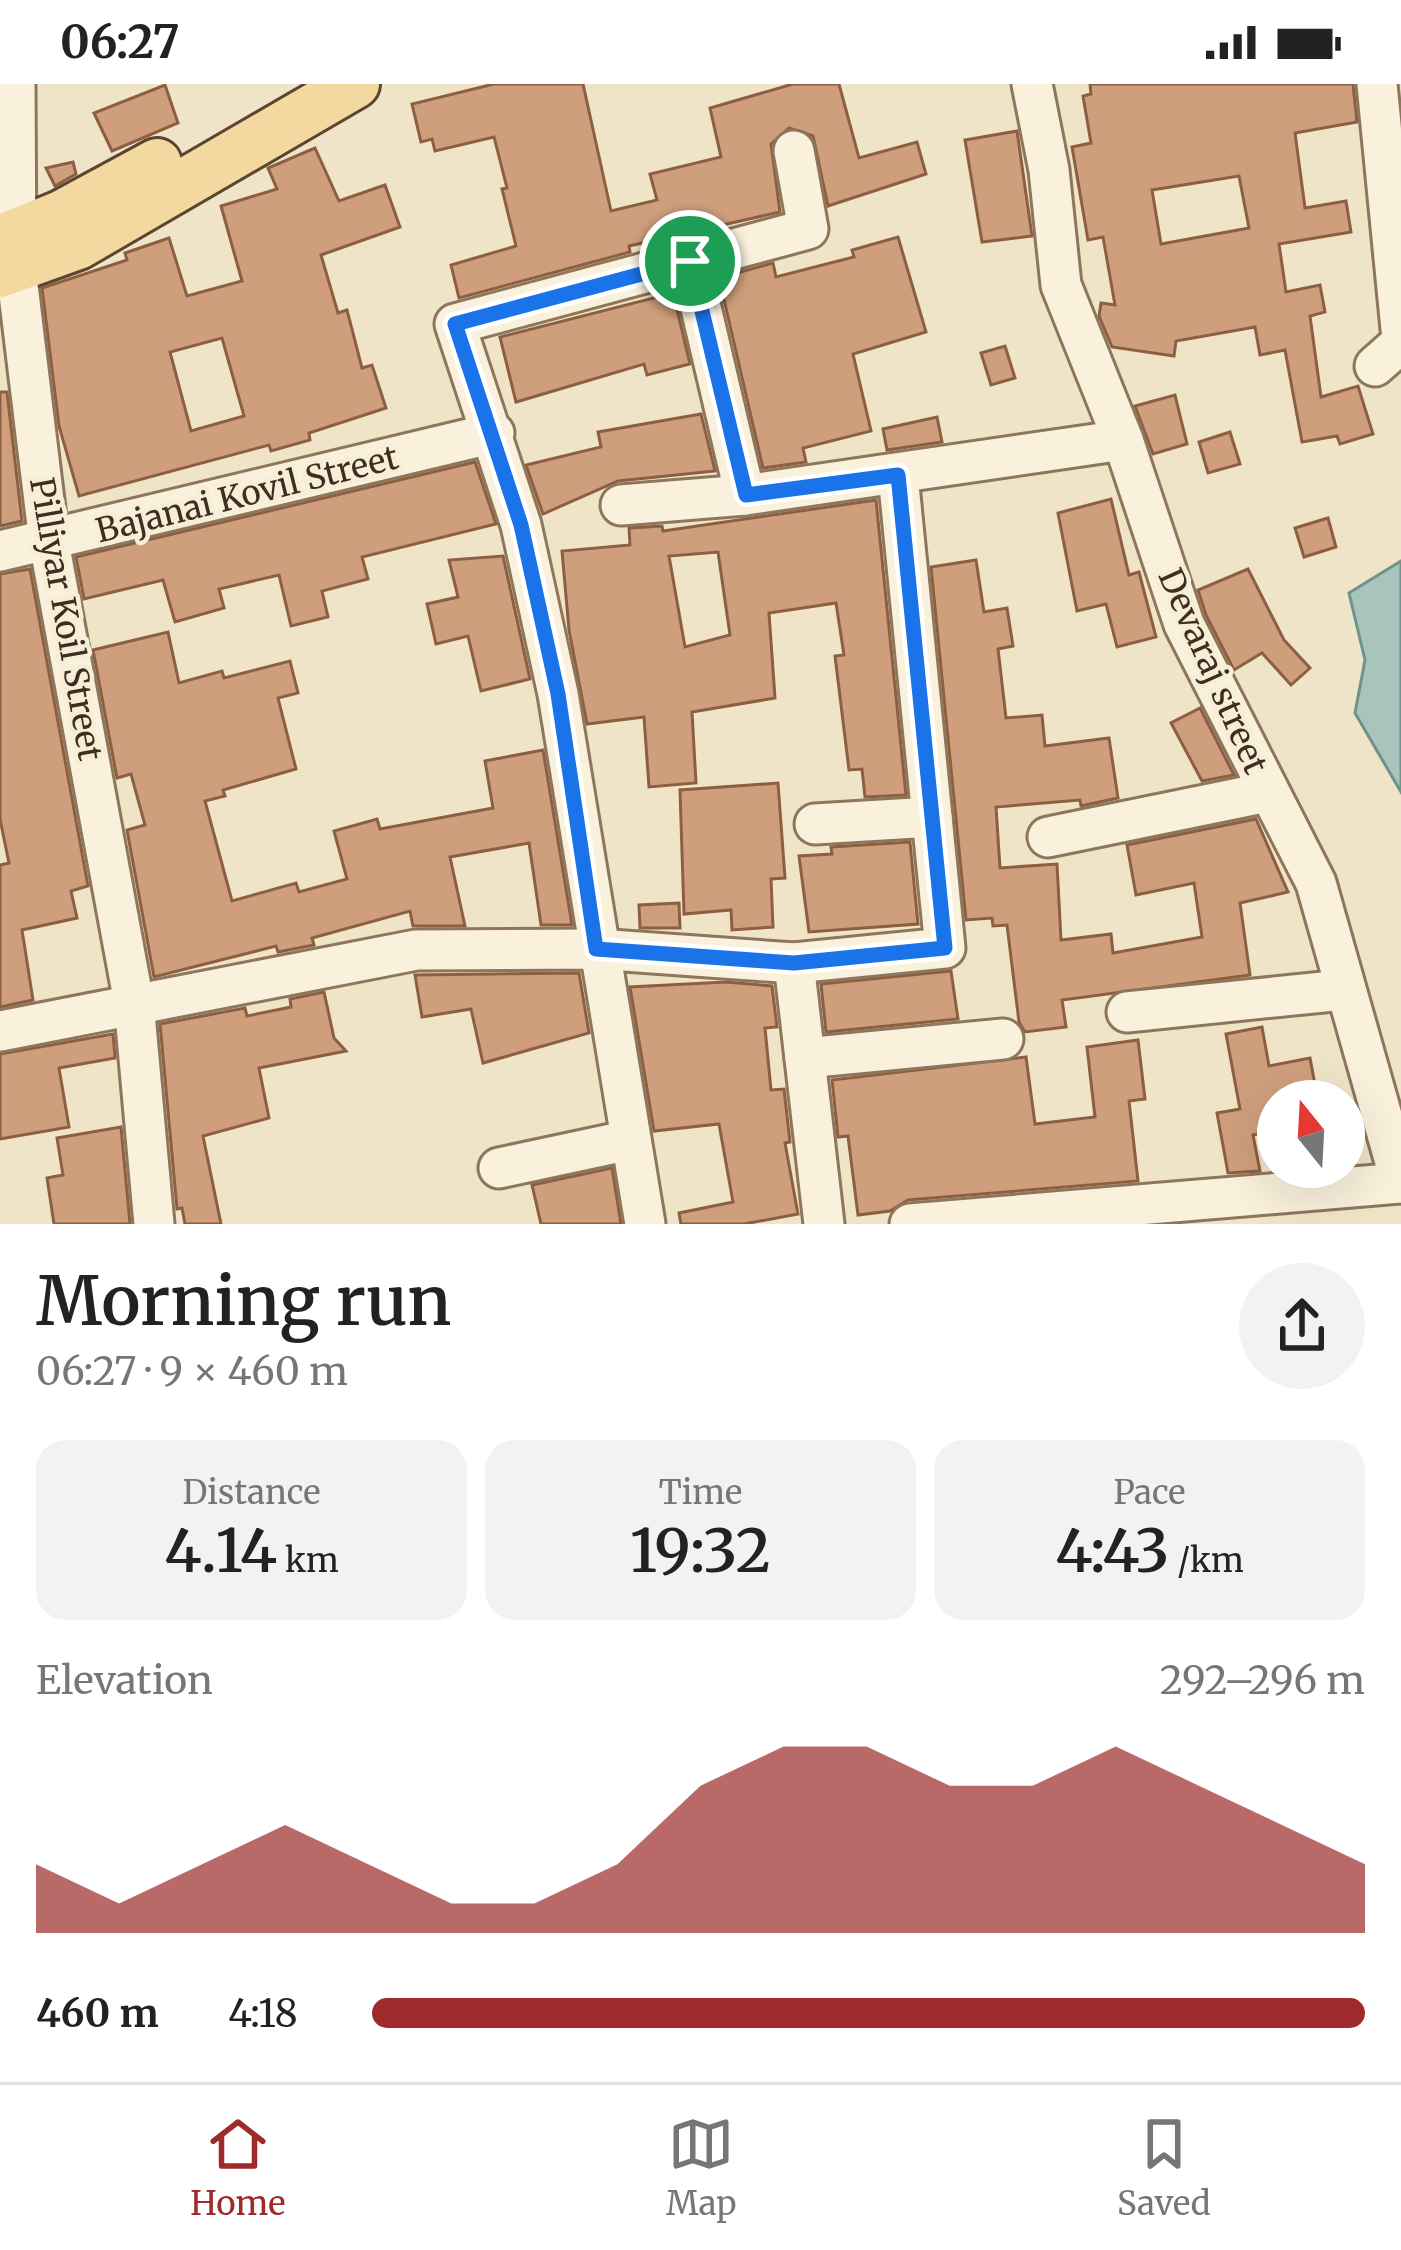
<!DOCTYPE html>
<html lang="en">
<head>
<meta charset="utf-8">
<style>
  :root { --surface:#fff; --page:#f2f2f2; --text:#222; --muted:#767676; --line:#e0e0e0; --accent:#9e2a2b }
  body { margin:0; font-family:Merriweather,serif; background:var(--page); color:var(--text); height:100vh; display:flex; flex-direction:column; font-size:45px; white-space:nowrap }
  * { box-sizing:border-box; margin:0 }
  p { font-size:39px; color:var(--muted) }
  .icon { flex:none; width:66px; height:66px; fill:none; stroke:currentColor; stroke-width:2; stroke-linecap:round; stroke-linejoin:round }
  .map { position:relative; height:1140px; overflow:hidden }
  .side { display:flex; flex-direction:column; background:var(--surface); flex:1 }
  .side>* { flex:none }
  .needle { width:78px; rotate:342deg }
  .buttons { position:absolute; left:1257px; top:996px; display:grid; gap:24px }
  .buttons a { display:grid; place-items:center; width:108px; height:108px; border-radius:50%; background:var(--surface); box-shadow:0 12px 48px #0002; font-size:60px }
  .pin { position:absolute; display:grid; place-items:center; width:102px; height:102px; color:#fff; margin:-51px; border:6px solid #fff; border-radius:50%; box-shadow:0 3px 12px #0007 }
  .round { display:grid; place-items:center; flex:none; width:126px; height:126px; border-radius:63px; background:var(--page) }
  .summary { display:flex; align-items:center; justify-content:space-between; height:204px; padding:0 36px }
  h1 { font-size:66px; font-weight:600; line-height:90px }
  .figures { display:grid; grid-template-columns:repeat(3,1fr); gap:18px; height:204px; padding:12px 36px }
  .figures div { display:grid; align-content:center; border-radius:30px; background:var(--page); text-align:center }
  .figures b { font-size:60px; font-weight:600 }
  .figures small { font-size:33px; font-weight:400 }
  .figures p { font-size:33px }
  .chart { height:336px; padding:24px 36px }
  .chart p { display:flex; justify-content:space-between }
  .chart svg { width:100%; height:216px; margin-top:12px; fill:var(--accent); opacity:.7 }
  ul { padding:0 36px; list-style:none; font-size:39px }
  li { display:grid; grid-template-columns:192px 144px 1fr; align-items:center; height:90px }
  li i { height:30px; border-radius:15px; background:var(--accent) }
  .status { display:flex; justify-content:space-between; align-items:center; height:84px; padding:0 60px; background:var(--surface); direction:ltr }
  .status svg { height:33px; fill:currentColor }
  .tab-bar { display:flex; justify-content:space-around; align-items:center; height:168px; border-top:3px solid var(--line); background:var(--surface); font-size:33px; color:var(--muted) }
  .tab-bar a { display:grid; justify-items:center; gap:6px }
  .tab-bar .selected { color:var(--accent) }
  .map>svg:first-child { display:block }
  .water { fill:#a9c4bc; stroke:#6f938a; stroke-width:3 }
  .building { fill:#cf9f7d; stroke:#8d5f41; stroke-width:3; fill-rule:evenodd }
  .lines { fill:none; stroke-linecap:round; stroke-linejoin:round }
  .minor-casing { stroke:#8d765c; stroke-width:45 }
  .major-casing { stroke:#5b4430; stroke-width:54 }
  .minor { stroke:#faf1dc; stroke-width:39 }
  .major { stroke:#f3d9a0; stroke-width:48 }
  .route-casing { stroke:#fff; stroke-width:24 }
  .route { stroke:#1a73e8; stroke-width:15 }
  .labels { text-anchor:middle; dominant-baseline:central; stroke-width:9; stroke-linejoin:round; paint-order:stroke }
  .street-label { font-size:33px; fill:#3d2e20; stroke:#f7eed8 }
</style>
</head>
<body>
<div class="status"><b>06:27</b><svg viewBox="0 0 49 12"><path d="M0 12V9h3v3zM5 12V6h3v6zM10 12V3h3v9zM15 12V0h3v12zM26 1h20v11H26zM47 4h2v5h-2z"/></svg></div>
<div class="map">
<svg width="1401" height="1140" viewBox="0 0 1401 1140">
  <rect width="100%" height="100%" fill="#f0e4c8"/>
  <path class="water" d="M 1401,477 L 1401,708 L 1355,629 L 1365,576 L 1349,509 Z"/>
  <g class="building">
    <path d="M 494,0 L 583,0 L 611,127 L 657,116 L 650,90 L 721,73 L 710,24 L 793,0 L 839,0 L 859,74 L 917,58 L 926,90 L 828,122 L 813,52 L 789,44 L 771,60 L 780,128 L 629,162 L 630,168 L 459,214 L 451,181 L 516,162 L 502,105 L 507,104 L 494,53 L 435,67 L 432,55 L 421,58 L 412,20 Z"/>
    <path d="M 1090,0 L 1353,0 L 1357,38 L 1295,49 L 1305,124 L 1346,117 L 1351,148 L 1279,160 L 1286,208 L 1320,201 L 1325,228 L 1310,232 L 1321,313 L 1358,302 L 1373,350 L 1340,360 L 1337,352 L 1302,358 L 1285,266 L 1260,271 L 1255,243 L 1176,257 L 1174,272 L 1112,263 L 1099,232 L 1101,219 L 1115,221 L 1103,153 L 1088,156 L 1072,63 L 1091,59 L 1083,12 L 1091,10 ZM 1239,92 L 1249,144 L 1161,160 L 1152,106 Z"/>
    <path d="M 165,1 L 178,39 L 112,67 L 94,29 Z"/>
    <path d="M 1017,47 L 1032,152 L 982,158 L 965,56 Z"/>
    <path d="M 315,64 L 339,117 L 385,101 L 400,143 L 321,171 L 338,229 L 347,226 L 362,284 L 372,281 L 386,324 L 309,349 L 310,356 L 271,367 L 269,361 L 79,412 L 59,342 L 42,204 L 127,176 L 125,169 L 169,154 L 187,212 L 242,197 L 221,122 L 277,105 L 268,84 ZM 222,254 L 244,332 L 191,347 L 170,268 Z"/>
    <path d="M 73,78 L 76,90 L 55,102 L 46,84 Z"/>
    <path d="M 898,153 L 926,248 L 853,270 L 871,347 L 803,364 L 806,378 L 763,384 L 719,194 L 773,179 L 776,193 L 854,173 L 852,166 Z"/>
    <path d="M 673,209 L 690,280 L 647,291 L 644,280 L 516,318 L 500,253 Z"/>
    <path d="M 1005,262 L 1015,294 L 991,301 L 981,269 Z"/>
    <path d="M 0,308 L 7,308 L 22,437 L 0,442 Z"/>
    <path d="M 1175,311 L 1187,360 L 1153,370 L 1135,322 Z"/>
    <path d="M 701,330 L 715,387 L 618,397 L 543,430 L 526,381 L 601,363 L 598,348 Z"/>
    <path d="M 937,333 L 942,358 L 887,366 L 883,345 Z"/>
    <path d="M 1230,348 L 1240,380 L 1208,389 L 1199,358 Z"/>
    <path d="M 475,378 L 496,440 L 362,473 L 368,495 L 322,507 L 328,533 L 291,542 L 279,491 L 219,505 L 224,524 L 175,538 L 163,496 L 84,515 L 76,473 Z"/>
    <path d="M 1111,415 L 1129,491 L 1139,488 L 1156,553 L 1117,563 L 1106,520 L 1077,527 L 1058,429 Z"/>
    <path d="M 876,416 L 906,711 L 865,713 L 862,685 L 849,686 L 835,572 L 844,571 L 836,519 L 769,529 L 775,614 L 692,628 L 696,699 L 649,703 L 644,633 L 587,640 L 569,546 L 562,467 L 630,461 L 629,444 L 662,442 L 663,447 ZM 718,468 L 730,551 L 685,563 L 669,472 Z"/>
    <path d="M 1328,434 L 1336,463 L 1304,473 L 1295,444 Z"/>
    <path d="M 503,472 L 530,595 L 481,607 L 468,552 L 436,560 L 427,520 L 458,513 L 449,476 Z"/>
    <path d="M 976,476 L 984,528 L 1007,524 L 1013,562 L 998,565 L 1006,634 L 1042,631 L 1045,662 L 1109,654 L 1118,714 L 1081,722 L 1080,716 L 996,723 L 1000,784 L 1057,780 L 1061,856 L 1111,850 L 1113,869 L 1202,853 L 1194,799 L 1136,811 L 1127,761 L 1256,735 L 1288,808 L 1240,819 L 1250,891 L 1062,916 L 1066,943 L 1025,948 L 1019,938 L 1007,841 L 993,842 L 992,834 L 966,836 L 931,483 Z"/>
    <path d="M 30,485 L 88,802 L 71,807 L 77,834 L 22,846 L 33,916 L 0,923 L 0,781 L 9,779 L 0,735 L 0,490 Z"/>
    <path d="M 1248,485 L 1284,556 L 1310,584 L 1291,601 L 1262,569 L 1234,586 L 1206,531 L 1198,506 Z"/>
    <path d="M 168,548 L 179,599 L 222,587 L 224,594 L 290,577 L 298,609 L 278,614 L 296,685 L 223,706 L 225,712 L 205,717 L 232,817 L 296,799 L 299,808 L 347,795 L 334,747 L 377,735 L 380,745 L 493,724 L 485,677 L 543,666 L 572,841 L 541,841 L 529,759 L 450,773 L 465,842 L 413,842 L 410,827 L 312,854 L 314,861 L 278,868 L 276,862 L 154,893 L 127,746 L 145,741 L 131,690 L 117,694 L 93,566 Z"/>
    <path d="M 1200,624 L 1234,691 L 1202,697 L 1171,639 Z"/>
    <path d="M 778,699 L 785,794 L 771,795 L 773,843 L 732,846 L 731,826 L 684,830 L 680,706 Z"/>
    <path d="M 910,758 L 918,840 L 809,848 L 799,772 L 832,770 L 831,763 Z"/>
    <path d="M 679,819 L 680,844 L 640,844 L 639,821 Z"/>
    <path d="M 951,887 L 958,935 L 826,948 L 821,900 Z"/>
    <path d="M 579,889 L 589,949 L 483,979 L 471,925 L 422,933 L 415,891 Z"/>
    <path d="M 726,898 L 772,902 L 777,943 L 765,944 L 771,1006 L 784,1005 L 790,1058 L 785,1059 L 798,1130 L 744,1140 L 681,1140 L 679,1129 L 733,1118 L 719,1040 L 654,1047 L 630,903 Z"/>
    <path d="M 324,908 L 334,954 L 346,967 L 259,984 L 269,1034 L 203,1052 L 221,1140 L 185,1140 L 182,1124 L 177,1125 L 160,940 L 245,924 L 247,932 L 291,923 L 290,915 Z"/>
    <path d="M 1262,943 L 1269,982 L 1310,974 L 1318,1017 L 1278,1017 L 1278,1046 L 1253,1051 L 1260,1087 L 1228,1089 L 1217,1029 L 1240,1025 L 1226,950 Z"/>
    <path d="M 113,950 L 115,974 L 59,984 L 69,1043 L 0,1055 L 0,970 Z"/>
    <path d="M 1138,956 L 1145,1015 L 1129,1017 L 1138,1097 L 908,1116 L 890,1127 L 858,1131 L 848,1052 L 838,1053 L 832,996 L 1026,973 L 1035,1040 L 1095,1033 L 1087,963 Z"/>
    <path d="M 121,1043 L 130,1140 L 54,1140 L 47,1094 L 63,1091 L 57,1054 Z"/>
    <path d="M 612,1084 L 621,1140 L 541,1140 L 532,1101 Z"/>
  </g>
  <g class="lines">
    <defs>
      <g id="minor">
        <path d="M 15,0 L 16,185 L 49,458 L 134,919 L 154,1140"/>
        <path d="M 1032,0 L 1049,86 L 1061,201 L 1123,356 L 1184,540 L 1316,799 L 1401,1099"/>
        <path d="M 1377,0 L 1401,245"/>
        <path d="M 690,177 L 745,411"/>
        <path d="M 1375,282 L 1401,259"/>
        <path d="M 621,421 L 745,411 L 1123,356"/>
        <path d="M 0,467 L 494,349"/>
        <path d="M 815,740 L 932,733"/>
        <path d="M 1048,753 L 1268,708"/>
        <path d="M 794,879 L 824,1140"/>
        <path d="M 1127,928 L 1343,906"/>
        <path d="M 0,947 L 416,866 L 596,865 L 794,879 L 945,864 L 898,391"/>
        <path d="M 805,974 L 1003,955"/>
        <path d="M 499,1084 L 630,1056"/>
        <path d="M 645,1140 L 558,610 L 521,441 L 455,240 L 808,145 L 794,67"/>
        <path d="M 910,1140 L 1401,1099"/>
      </g>
      <g id="major">
        <path d="M 0,156 L 61,131 L 157,79"/>
        <path d="M 0,189 L 78,161 L 355,0"/>
      </g>
    </defs>
    <use href="#minor" class="minor-casing"/>
    <use href="#major" class="major-casing"/>
    <use href="#minor" class="minor"/>
    <use href="#major" class="major"/>
  </g>
  <g class="lines">
    <defs>
      <path id="route" d="M 690,177 L 746,411 L 898,391 L 945,864 L 794,879 L 596,865 L 558,610 L 521,441 L 455,240 Z"/>
    </defs>
    <use href="#route" class="route-casing"/>
    <use href="#route" class="route"/>
  </g>
  <g class="labels">
    <g class="street-label">
      <text transform="translate(247 410) rotate(-14)">Bajanai Kovil Street</text>
      <text transform="translate(66 535) rotate(80)">Pilliyar Koil Street</text>
      <text transform="translate(1213 587) rotate(66)">Devaraj street</text>
    </g>
  </g>
</svg>
<div class="buttons">
<a><svg class="needle" viewBox="-14 -14 28 28"><path d="M0-13l5 13h-10z" fill="#e53935"/><path d="M0 13l5-13h-10z" fill="#767676"/></svg></a>
</div>
<div class="pin" style="left:690px;top:177px;background:#1e9e55"><svg class="icon" aria-label="arrive" viewBox="0 0 24 24"><path d="M6 21V4h12l-3 4 3 4H6"/></svg></div>
</div>
<section class="side">
<div class="summary"><div><h1>Morning run</h1><p>06:27 · 9 × 460 m</p></div><a class="round"><svg class="icon" aria-label="share" viewBox="0 0 24 24"><path d="M12 15V3M7 8l5-5 5 5M5 13v7h14v-7"/></svg></a></div>
<div class="figures">
<div><p>Distance</p><b>4.14<small> km</small></b></div>
<div><p>Time</p><b>19:32</b></div>
<div><p>Pace</p><b>4:43<small> /km</small></b></div>
</div>
<div class="chart"><p><span>Elevation</span>292–296 m</p>
<svg viewBox="0 0 160 44" preserveAspectRatio="none"><path d="M0 44V30L10 38L20 30L30 22L40 30L50 38L60 38L70 30L80 14L90 6L100 6L110 14L120 14L130 6L140 14L150 22L160 30V44z"/></svg>
</div>
<ul>
<li><b>460 m</b>4:18<i style="width:100%"></i></li>
</ul>
</section>
<nav class="tab-bar">
<a class="selected"><svg class="icon" aria-label="home" viewBox="0 0 24 24"><path d="M3 11l9-7 9 7M6 9v11h12V9"/></svg>Home</a>
<a><svg class="icon" aria-label="map" viewBox="0 0 24 24"><path d="M3 6l6-2 6 2 6-2v14l-6 2-6-2-6 2zM9 4v14M15 6v14"/></svg>Map</a>
<a><svg class="icon" aria-label="saved" viewBox="0 0 24 24"><path d="M7 4h10v16l-5-4-5 4z"/></svg>Saved</a>
</nav>
</body>
</html>
